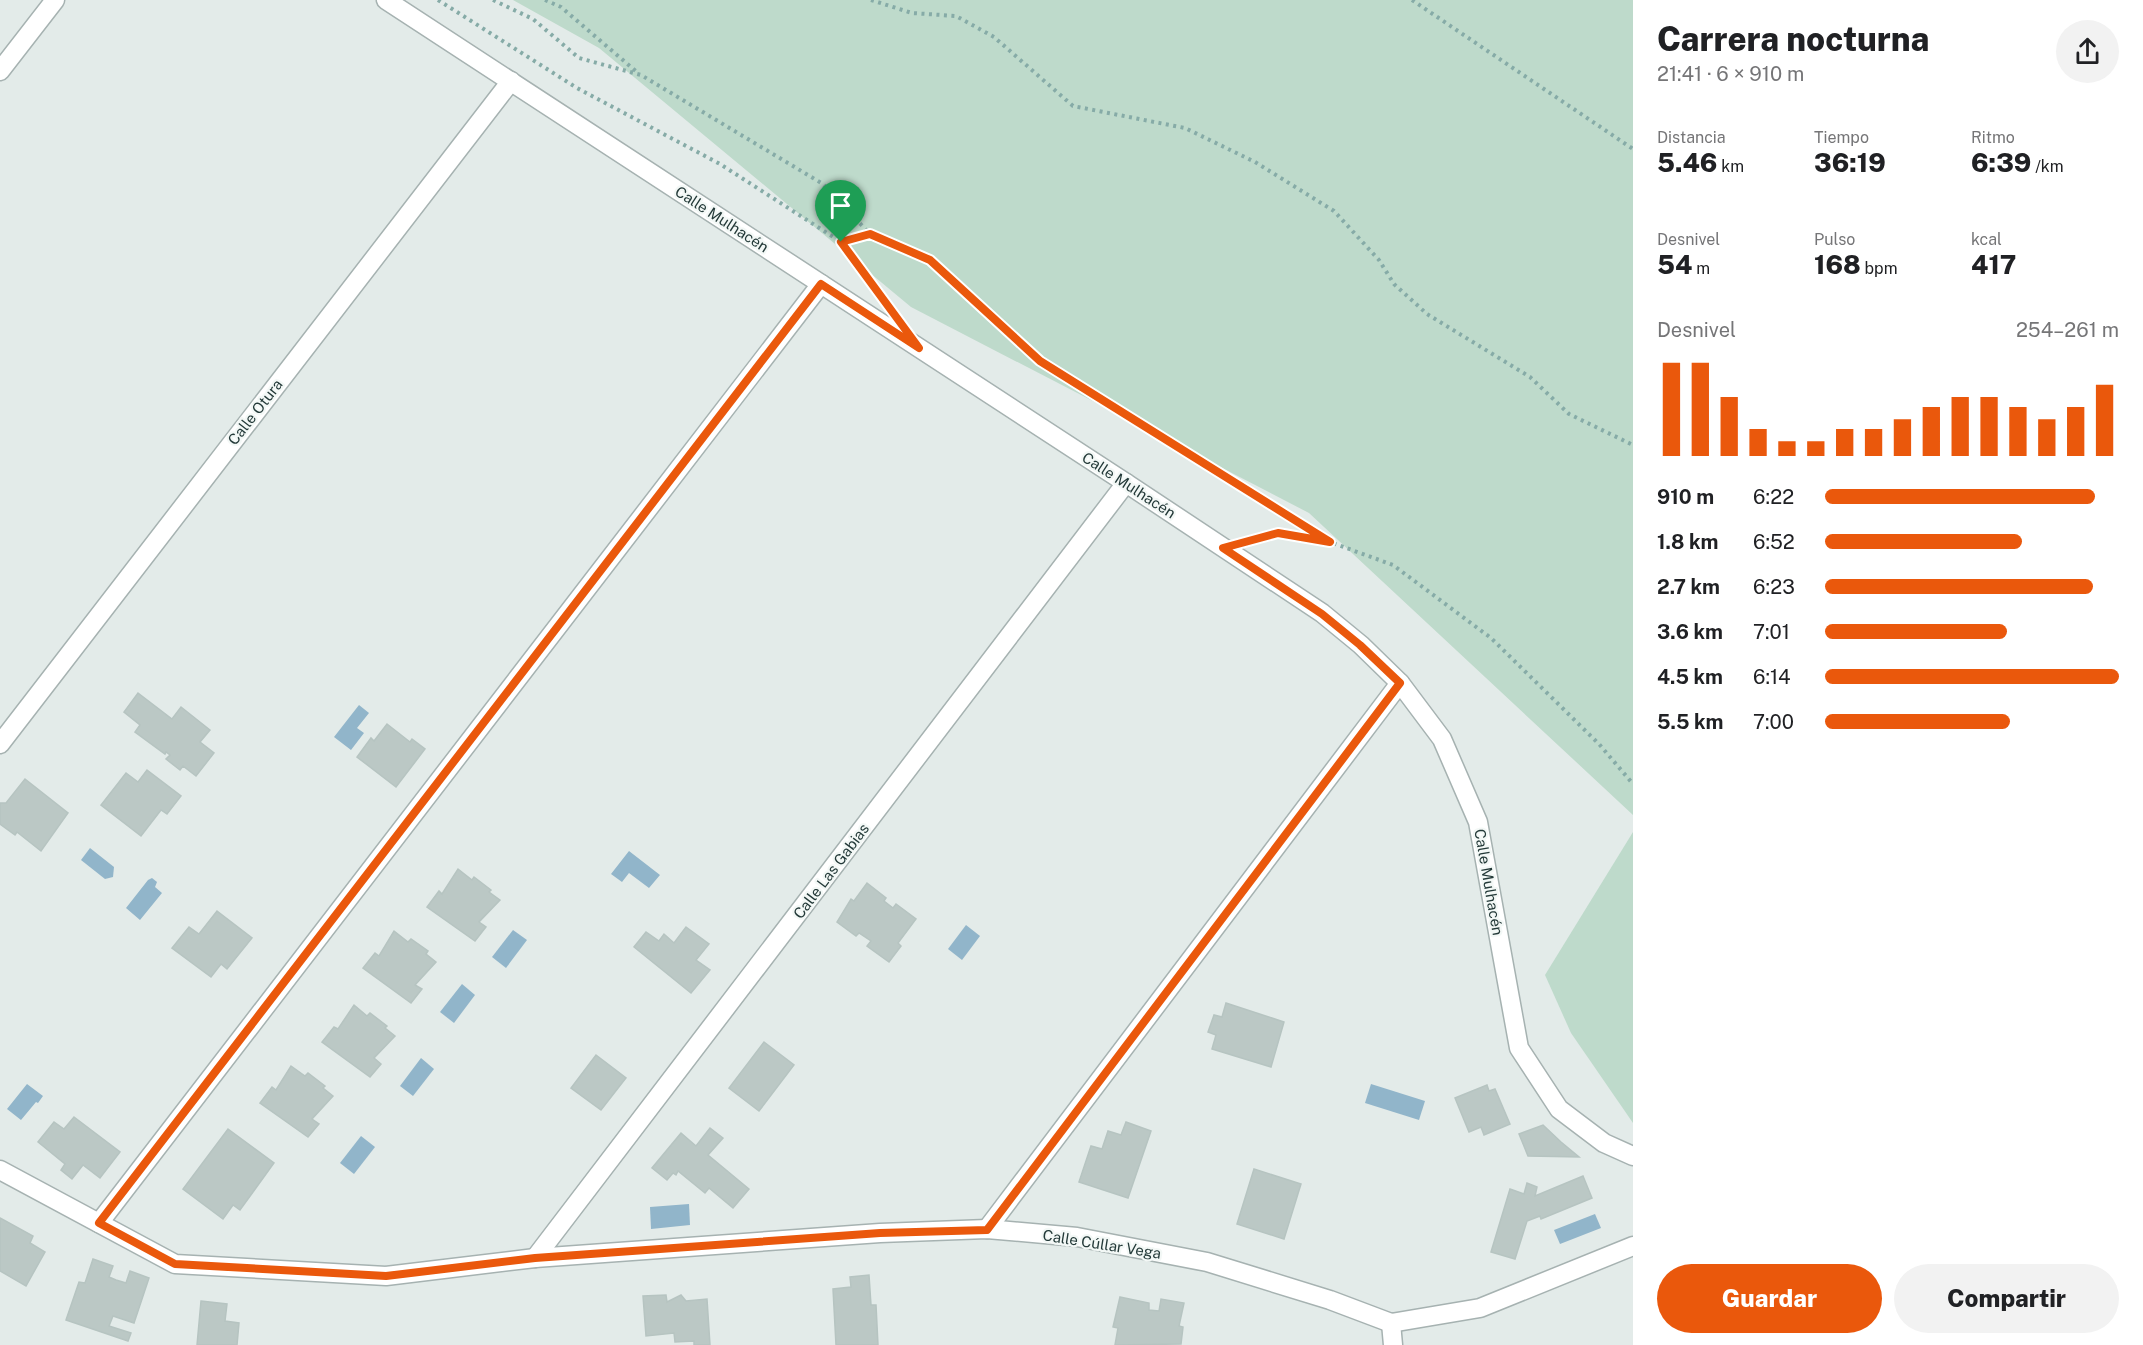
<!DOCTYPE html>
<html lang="es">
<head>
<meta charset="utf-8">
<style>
  :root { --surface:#fff; --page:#f2f2f2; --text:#202124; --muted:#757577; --accent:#ea580c }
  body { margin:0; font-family:"Public Sans",sans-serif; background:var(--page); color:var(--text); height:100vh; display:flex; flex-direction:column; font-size:22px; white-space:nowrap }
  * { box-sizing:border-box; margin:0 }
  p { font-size:20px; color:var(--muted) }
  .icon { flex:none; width:33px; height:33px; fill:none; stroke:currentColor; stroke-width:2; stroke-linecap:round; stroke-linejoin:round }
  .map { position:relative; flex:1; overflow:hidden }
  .drawer { display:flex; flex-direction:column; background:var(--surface); width:510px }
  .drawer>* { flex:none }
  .pin { position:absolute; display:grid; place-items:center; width:51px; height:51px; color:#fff; margin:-62px -26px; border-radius:50% 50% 50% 0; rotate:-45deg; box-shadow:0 0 6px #0007 }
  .pin .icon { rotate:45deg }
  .round { display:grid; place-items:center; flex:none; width:63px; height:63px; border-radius:32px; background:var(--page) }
  .head { display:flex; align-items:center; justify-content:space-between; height:102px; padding:0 24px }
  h1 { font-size:33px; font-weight:800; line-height:45px }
  .figures { display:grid; grid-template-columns:repeat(3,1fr); gap:9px; height:102px; padding:6px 24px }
  .figures div { display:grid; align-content:center }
  .figures b { font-size:26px; font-weight:800 }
  .figures small { font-size:16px; font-weight:400 }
  .figures p { font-size:16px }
  .chart { height:168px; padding:12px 24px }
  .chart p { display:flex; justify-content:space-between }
  .chart svg { width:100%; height:108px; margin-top:6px; stroke:var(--accent); stroke-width:6 }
  .action { display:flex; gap:12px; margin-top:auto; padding:12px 24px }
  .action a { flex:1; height:69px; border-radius:36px; background:var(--accent); color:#fff; font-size:24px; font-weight:800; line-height:69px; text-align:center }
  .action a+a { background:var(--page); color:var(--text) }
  ul { padding:0 24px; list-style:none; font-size:20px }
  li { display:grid; grid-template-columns:96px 72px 1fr; align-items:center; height:45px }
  li i { height:15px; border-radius:8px; background:var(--accent) }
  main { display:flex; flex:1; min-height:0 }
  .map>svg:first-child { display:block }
  .green { fill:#bedacb }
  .water { fill:#91b5ca }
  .building { fill:#bbc8c5; stroke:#b6c4c1; stroke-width:1.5 }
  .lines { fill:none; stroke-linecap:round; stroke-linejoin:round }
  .minor-casing { stroke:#a6b2b1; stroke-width:21 }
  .tertiary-casing { stroke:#a6b2b1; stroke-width:21 }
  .path { stroke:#86aba7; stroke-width:4; stroke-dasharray:3 4.5; stroke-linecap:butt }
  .minor { stroke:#fff; stroke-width:18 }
  .tertiary { stroke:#fff; stroke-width:18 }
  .route-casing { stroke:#fff; stroke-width:12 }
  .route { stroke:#ea580c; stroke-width:8 }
  .labels { text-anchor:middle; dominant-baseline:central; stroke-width:4.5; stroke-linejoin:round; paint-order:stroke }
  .street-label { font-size:15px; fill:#243a39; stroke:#f3f8f6 }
</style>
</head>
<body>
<main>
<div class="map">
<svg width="1633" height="1345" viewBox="0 0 1633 1345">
  <rect width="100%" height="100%" fill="#e3ebe9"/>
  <g class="green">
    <path d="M 513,0 L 1633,0 L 1633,815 L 1309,513 L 911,307 L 599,48 Z"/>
    <path d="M 1633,832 L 1633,1123 L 1571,1033 L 1545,975 Z"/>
  </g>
  <g class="water">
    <path d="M 359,705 L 369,713 L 357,728 L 364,733 L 351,750 L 334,737 Z"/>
    <path d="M 90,848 L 114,867 L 113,877 L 105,879 L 81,860 Z"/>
    <path d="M 629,851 L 660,875 L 649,888 L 629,873 L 622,882 L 611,874 Z"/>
    <path d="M 152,878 L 157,882 L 155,887 L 162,893 L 140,920 L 126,908 L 148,880 Z"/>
    <path d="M 966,925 L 980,936 L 962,960 L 948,949 Z"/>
    <path d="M 513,930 L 527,940 L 506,968 L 492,957 Z"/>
    <path d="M 462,984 L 475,995 L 454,1023 L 440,1012 Z"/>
    <path d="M 421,1058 L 434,1069 L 413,1096 L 400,1086 Z"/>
    <path d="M 27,1084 L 43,1096 L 38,1103 L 36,1102 L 21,1120 L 7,1109 Z"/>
    <path d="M 1371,1084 L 1425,1101 L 1419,1120 L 1365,1103 Z"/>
    <path d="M 361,1136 L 375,1147 L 354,1174 L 340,1163 Z"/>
    <path d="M 689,1204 L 690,1225 L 651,1229 L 650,1207 Z"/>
    <path d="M 1595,1214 L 1601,1228 L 1560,1244 L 1554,1230 Z"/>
  </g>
  <g class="building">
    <path d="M 138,693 L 172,719 L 181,707 L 210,730 L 200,742 L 214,753 L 196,776 L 183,766 L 180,770 L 166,759 L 170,755 L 166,752 L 165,754 L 135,732 L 140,725 L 124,712 Z"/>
    <path d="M 387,724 L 410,742 L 412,739 L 425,749 L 396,787 L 357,757 L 371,738 L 374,741 Z"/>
    <path d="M 147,770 L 181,796 L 167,814 L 161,810 L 141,836 L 101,805 L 126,773 L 138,782 Z"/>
    <path d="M 25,779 L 68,813 L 41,851 L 17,832 L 15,835 L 0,824 L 0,803 L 6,803 Z"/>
    <path d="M 458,869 L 472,880 L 474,877 L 491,890 L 489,892 L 500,900 L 479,922 L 486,927 L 475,941 L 427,907 L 439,891 L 442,894 Z"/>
    <path d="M 867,883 L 886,898 L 884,901 L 893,908 L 896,904 L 916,919 L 898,943 L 901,946 L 889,962 L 867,946 L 871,941 L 859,933 L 856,936 L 837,922 L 851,899 L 854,901 Z"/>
    <path d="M 217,911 L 252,938 L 227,969 L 221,964 L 211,977 L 172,948 L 189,927 L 199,934 Z"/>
    <path d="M 686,927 L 709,944 L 696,960 L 710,970 L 691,993 L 634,947 L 646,932 L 659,941 L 664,934 L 674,943 Z"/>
    <path d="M 394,931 L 408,942 L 411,939 L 428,951 L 426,954 L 436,962 L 415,985 L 422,989 L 411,1003 L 363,968 L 375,953 L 379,956 Z"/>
    <path d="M 1226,1003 L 1284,1022 L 1271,1067 L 1212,1049 L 1216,1035 L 1208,1032 L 1214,1015 L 1222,1017 Z"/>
    <path d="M 354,1005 L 367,1016 L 370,1013 L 387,1026 L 385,1028 L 395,1036 L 374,1058 L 381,1064 L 370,1077 L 322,1042 L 334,1027 L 338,1029 Z"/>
    <path d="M 764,1042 L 794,1065 L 759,1111 L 729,1088 Z"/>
    <path d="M 596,1055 L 626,1078 L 601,1110 L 571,1088 Z"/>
    <path d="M 291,1066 L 305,1076 L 308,1073 L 325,1086 L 323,1088 L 333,1096 L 312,1119 L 319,1124 L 308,1137 L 260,1103 L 272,1087 L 276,1090 Z"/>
    <path d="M 1487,1085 L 1489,1091 L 1495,1089 L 1510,1124 L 1484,1135 L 1481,1127 L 1469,1132 L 1455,1098 Z"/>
    <path d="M 74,1117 L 120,1152 L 100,1178 L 83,1165 L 72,1179 L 61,1170 L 65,1164 L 38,1142 L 54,1122 L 64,1129 Z"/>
    <path d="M 1126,1122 L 1151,1131 L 1128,1198 L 1079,1182 L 1091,1146 L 1102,1149 L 1108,1131 L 1121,1135 Z"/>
    <path d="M 1543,1125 L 1561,1142 L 1579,1157 L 1528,1156 L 1519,1134 Z"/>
    <path d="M 710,1128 L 723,1138 L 708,1155 L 749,1189 L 733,1208 L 709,1188 L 705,1193 L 678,1171 L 676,1175 L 673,1173 L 667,1180 L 652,1168 L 681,1133 L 696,1146 Z"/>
    <path d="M 228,1129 L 274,1163 L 240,1210 L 233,1205 L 223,1219 L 183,1189 Z"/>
    <path d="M 1254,1169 L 1301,1184 L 1284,1239 L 1237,1224 Z"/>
    <path d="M 1583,1176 L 1592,1198 L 1541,1219 L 1540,1216 L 1527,1221 L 1515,1259 L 1491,1252 L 1510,1189 L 1524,1194 L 1527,1183 L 1537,1187 L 1535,1196 Z"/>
    <path d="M 0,1218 L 33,1236 L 30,1243 L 45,1252 L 26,1286 L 0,1271 Z"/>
    <path d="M 93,1259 L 113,1266 L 109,1277 L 116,1280 L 126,1283 L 130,1271 L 149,1278 L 134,1323 L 113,1316 L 109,1326 L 131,1333 L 128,1341 L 66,1320 L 79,1282 L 85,1283 Z"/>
    <path d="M 869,1275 L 871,1305 L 876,1305 L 878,1345 L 836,1345 L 833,1289 L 851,1287 L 850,1277 Z"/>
    <path d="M 666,1295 L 667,1302 L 681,1295 L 686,1301 L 707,1299 L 710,1345 L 694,1345 L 694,1341 L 675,1342 L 674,1333 L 646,1336 L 643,1296 Z"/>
    <path d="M 1120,1297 L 1149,1303 L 1149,1310 L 1159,1311 L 1161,1299 L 1184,1303 L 1179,1326 L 1183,1327 L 1181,1344 L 1115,1345 L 1118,1328 L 1113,1327 Z"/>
    <path d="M 201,1301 L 227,1304 L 225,1321 L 239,1323 L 237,1345 L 197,1345 Z"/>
  </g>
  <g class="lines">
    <defs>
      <g id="minor">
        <path d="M 386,0 L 1126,483 L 1322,613 L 1361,645 L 1400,683 L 1442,739 L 1478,822 L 1519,1048 L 1559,1109 L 1604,1143 L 1633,1156"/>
        <path d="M 0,744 L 511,81"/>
        <path d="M 0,1170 L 175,1264 L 386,1276 L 535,1258 L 880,1233 L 987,1229 L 1077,1237 L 1207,1262 L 1330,1300 L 1391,1323"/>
        <path d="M 99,1223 L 821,284"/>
        <path d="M 987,1229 L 1400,683"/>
        <path d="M 535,1258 L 1126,483"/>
        <path d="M 1391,1323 L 1480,1308 L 1633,1246"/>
        <path d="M 1391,1323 L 1393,1345"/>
      </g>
      <path id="tertiary" d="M 0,71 L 55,0"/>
    </defs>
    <use href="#minor" class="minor-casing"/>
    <use href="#tertiary" class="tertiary-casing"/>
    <g class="path">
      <path d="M 438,0 L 577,88 L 720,164 L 841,242 L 878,292"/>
      <path d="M 493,0 L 533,19 L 579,58 L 641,75 L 823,184 L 870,234 L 930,260 L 1040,361 L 1330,542"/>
      <path d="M 545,0 L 561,7 L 638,73"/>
      <path d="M 871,0 L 912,13 L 956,16 L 994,37 L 1073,106 L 1185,128 L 1255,162 L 1334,211 L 1379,260 L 1394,284 L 1427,314 L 1530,377 L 1569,414 L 1633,445"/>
      <path d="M 1412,0 L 1633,149"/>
      <path d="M 841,242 L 870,234"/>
      <path d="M 1253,540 L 1278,533 L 1330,542 L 1393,565 L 1491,638 L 1599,744 L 1633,784"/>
    </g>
    <use href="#minor" class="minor"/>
    <use href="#tertiary" class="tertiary"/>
  </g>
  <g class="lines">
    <defs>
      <path id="route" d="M 870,234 L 930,260 L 1040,361 L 1330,542 L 1278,533 L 1223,548 L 1322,614 L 1360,645 L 1400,683 L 987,1230 L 880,1233 L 535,1258 L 386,1276 L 175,1264 L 99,1223 L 821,284 L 919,348 L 841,242 Z"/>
    </defs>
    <use href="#route" class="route-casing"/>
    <use href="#route" class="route"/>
  </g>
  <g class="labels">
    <g class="street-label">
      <text transform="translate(722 219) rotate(33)">Calle Mulhacén</text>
      <text transform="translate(255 412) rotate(-52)">Calle Otura</text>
      <text transform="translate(1129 485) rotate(33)">Calle Mulhacén</text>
      <text transform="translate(831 871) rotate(-53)">Calle Las Gabias</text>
      <text transform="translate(1489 882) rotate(80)">Calle Mulhacén</text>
      <text transform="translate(1102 1244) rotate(9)">Calle Cúllar Vega</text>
    </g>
  </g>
</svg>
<div class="pin" style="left:841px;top:242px;background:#1e9e55"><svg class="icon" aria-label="arrive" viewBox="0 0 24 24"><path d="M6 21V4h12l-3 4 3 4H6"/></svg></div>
</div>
<section class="drawer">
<div class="head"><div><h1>Carrera nocturna</h1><p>21:41 · 6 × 910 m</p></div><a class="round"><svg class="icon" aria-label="share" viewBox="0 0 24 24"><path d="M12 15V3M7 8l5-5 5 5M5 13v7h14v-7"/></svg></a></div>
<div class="figures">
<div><p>Distancia</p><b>5.46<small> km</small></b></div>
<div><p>Tiempo</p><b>36:19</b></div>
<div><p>Ritmo</p><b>6:39<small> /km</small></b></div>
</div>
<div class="figures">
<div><p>Desnivel</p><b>54<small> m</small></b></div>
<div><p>Pulso</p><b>168<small> bpm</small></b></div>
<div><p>kcal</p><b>417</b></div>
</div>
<div class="chart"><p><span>Desnivel</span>254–261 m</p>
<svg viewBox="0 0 160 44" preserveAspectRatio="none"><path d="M5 44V6M15 44V6M25 44V20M35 44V33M45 44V38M55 44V38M65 44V33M75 44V33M85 44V29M95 44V24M105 44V20M115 44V20M125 44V24M135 44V29M145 44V24M155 44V15"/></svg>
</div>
<ul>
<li><b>910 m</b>6:22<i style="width:92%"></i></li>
<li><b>1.8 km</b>6:52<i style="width:67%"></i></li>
<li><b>2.7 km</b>6:23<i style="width:91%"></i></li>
<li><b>3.6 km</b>7:01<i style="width:62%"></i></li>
<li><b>4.5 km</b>6:14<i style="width:100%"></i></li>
<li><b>5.5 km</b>7:00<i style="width:63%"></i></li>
</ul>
<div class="action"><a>Guardar</a><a>Compartir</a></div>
</section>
</main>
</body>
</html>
